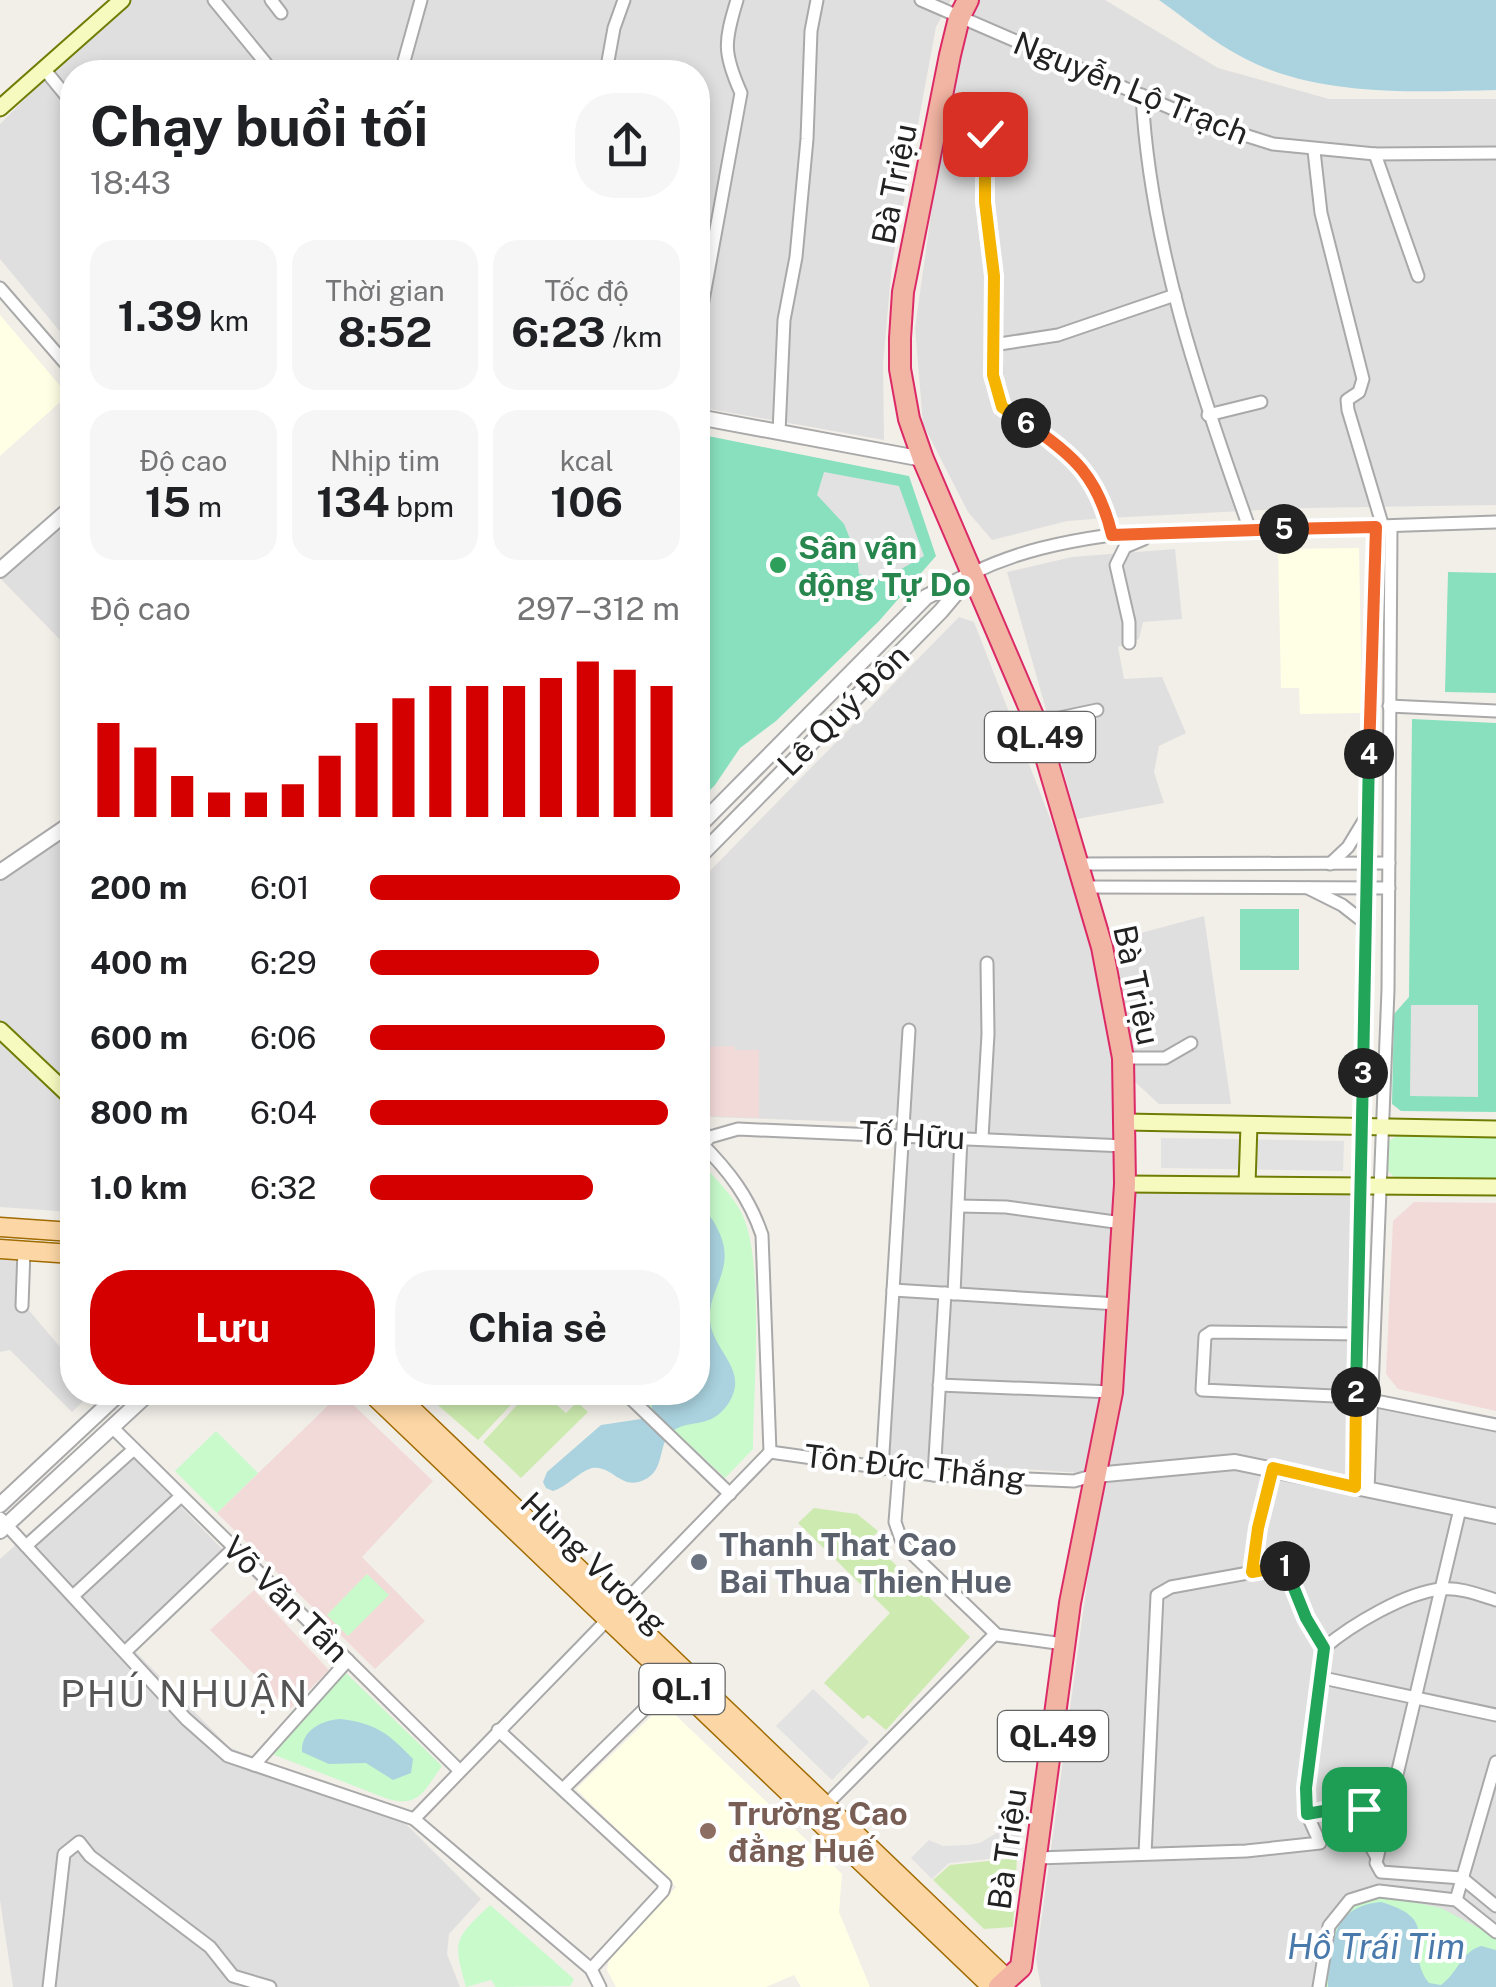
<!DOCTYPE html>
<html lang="vi">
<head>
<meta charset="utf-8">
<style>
  :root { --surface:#fff; --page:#f6f6f6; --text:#202124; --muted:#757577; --accent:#d40000 }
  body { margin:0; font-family:"Public Sans",sans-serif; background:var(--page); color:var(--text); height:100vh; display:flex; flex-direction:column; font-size:38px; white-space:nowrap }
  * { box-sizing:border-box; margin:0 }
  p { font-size:32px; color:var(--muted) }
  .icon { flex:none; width:55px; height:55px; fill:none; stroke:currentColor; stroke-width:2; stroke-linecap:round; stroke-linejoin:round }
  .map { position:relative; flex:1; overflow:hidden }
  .side { position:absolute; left:60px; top:60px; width:650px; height:1345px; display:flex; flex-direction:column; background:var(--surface); border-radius:40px; box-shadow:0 5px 15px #0003 }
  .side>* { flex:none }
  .pin { position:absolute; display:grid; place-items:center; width:85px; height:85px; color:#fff; margin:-42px; border-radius:20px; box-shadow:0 5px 15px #0006 }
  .km { position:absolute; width:50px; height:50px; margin:-25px; border-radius:50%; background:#222; color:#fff; font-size:28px; line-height:50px; text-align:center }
  .round { display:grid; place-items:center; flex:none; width:105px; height:105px; border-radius:40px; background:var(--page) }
  .summary { display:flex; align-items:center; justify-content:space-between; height:170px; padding:0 30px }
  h1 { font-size:55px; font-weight:700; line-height:75px }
  .figures { display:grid; grid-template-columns:repeat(3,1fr); gap:15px; height:170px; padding:10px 30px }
  .figures div { display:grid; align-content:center; border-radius:25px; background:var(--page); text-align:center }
  .figures b { font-size:42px; font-weight:700 }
  .figures small { font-size:28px; font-weight:400 }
  .figures p { font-size:28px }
  .chart { height:280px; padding:20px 30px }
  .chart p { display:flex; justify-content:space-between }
  .chart svg { width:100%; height:180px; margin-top:10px; stroke:var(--accent); stroke-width:6 }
  .cta { display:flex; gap:20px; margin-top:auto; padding:20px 30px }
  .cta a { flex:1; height:115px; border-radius:40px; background:var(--accent); color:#fff; font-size:40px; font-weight:700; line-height:115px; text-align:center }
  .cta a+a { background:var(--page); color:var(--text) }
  ul { padding:0 30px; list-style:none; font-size:32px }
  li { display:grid; grid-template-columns:160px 120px 1fr; align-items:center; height:75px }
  li i { height:25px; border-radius:12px; background:var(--accent) }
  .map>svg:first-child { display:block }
  .residential { fill:#e0dfdf }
  .commercial { fill:#f2dad9 }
  .education { fill:#ffffe5 }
  .grass { fill:#cdebb0 }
  .park { fill:#c8facc }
  .pitch { fill:#88e0be }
  .parking { fill:#e2e2e2 }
  .water { fill:#aad3df }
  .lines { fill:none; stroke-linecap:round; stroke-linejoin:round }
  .minor-casing { stroke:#a9a9a9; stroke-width:15 }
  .tertiary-casing { stroke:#a9a9a9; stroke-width:18 }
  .secondary-casing { stroke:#707d05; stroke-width:19 }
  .primary-casing { stroke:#a06b00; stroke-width:21 }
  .trunk-casing { stroke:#dc2a67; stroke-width:24 }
  .minor { stroke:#fff; stroke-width:11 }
  .tertiary { stroke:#fff; stroke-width:14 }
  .secondary { stroke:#f7fabf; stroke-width:15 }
  .primary { stroke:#fcd6a4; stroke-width:18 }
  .trunk { stroke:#f2b4a3; stroke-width:20 }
  .split-1-casing { stroke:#fff; stroke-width:20 }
  .split-2-casing { stroke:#fff; stroke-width:20 }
  .split-3-casing { stroke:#fff; stroke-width:20 }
  .split-4-casing { stroke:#fff; stroke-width:20 }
  .split-5-casing { stroke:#fff; stroke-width:20 }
  .split-6-casing { stroke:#fff; stroke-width:20 }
  .split-7-casing { stroke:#fff; stroke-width:20 }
  .split-1 { stroke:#22a559; stroke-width:12 }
  .split-2 { stroke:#f5b400; stroke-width:12 }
  .split-3 { stroke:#22a559; stroke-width:12 }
  .split-4 { stroke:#22a559; stroke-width:12 }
  .split-5 { stroke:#f0652b; stroke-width:12 }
  .split-6 { stroke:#f0652b; stroke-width:12 }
  .split-7 { stroke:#f5b400; stroke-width:12 }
  .leisure-dot { fill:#2e9e5b; stroke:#fff; stroke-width:4 }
  .worship-dot { fill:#6b7280; stroke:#fff; stroke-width:4 }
  .education-dot { fill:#8d6e63; stroke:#fff; stroke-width:4 }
  .labels { text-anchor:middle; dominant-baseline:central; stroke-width:8; stroke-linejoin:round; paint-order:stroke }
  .shield { fill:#fff; stroke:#646464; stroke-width:2.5 }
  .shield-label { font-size:30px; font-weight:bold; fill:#222 }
  .street-label { font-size:32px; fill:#222; stroke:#fff }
  .leisure-label { font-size:32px; font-weight:bold; fill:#27864d; stroke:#fff; text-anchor:start }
  .worship-label { font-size:32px; font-weight:bold; fill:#5b616d; stroke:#fff; text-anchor:start }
  .education-label { font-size:32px; font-weight:bold; fill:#785e54; stroke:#fff; text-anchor:start }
  .water-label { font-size:35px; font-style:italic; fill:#4a7aab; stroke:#fff }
  .quarter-label { font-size:38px; letter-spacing:2.5px; fill:#555; stroke:#fff }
</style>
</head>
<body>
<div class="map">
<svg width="1496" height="1987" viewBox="0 0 1496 1987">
  <rect width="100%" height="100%" fill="#f2efe9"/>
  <g class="residential">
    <path d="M 123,0 L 951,0 L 936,27 L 892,264 L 883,364 L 884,440 L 698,407 L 698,72 L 72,72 L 72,346 L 0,259 L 0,124 Z"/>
    <path d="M 975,0 L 1105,0 L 1218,68 L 1329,99 L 1496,99 L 1496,505 L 1303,508 L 1107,518 L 1067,521 L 992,540 L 968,512 L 923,424 L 915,328 L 944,122 L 963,22 Z"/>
    <path d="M 72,516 L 72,652 L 0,578 Z"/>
    <path d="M 1175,549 L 1182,619 L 1143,622 L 1139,639 L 1118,647 L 1124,679 L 1162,677 L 1186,733 L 1159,746 L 1154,772 L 1164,803 L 1077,819 L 1007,572 L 1072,557 Z"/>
    <path d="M 959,617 L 974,622 L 1060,844 L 1105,993 L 1113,1087 L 1113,1181 L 1359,1185 L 1354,1391 L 1496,1421 L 1496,1987 L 1041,1987 L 1036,1959 L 1101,1480 L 1081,1473 L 889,1460 L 910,1124 L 712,1117 L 698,1112 L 698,883 Z"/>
    <path d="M 72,812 L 72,1212 L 0,1207 L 0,862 Z"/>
    <path d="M 1204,916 L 1231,1104 L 1159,1104 L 1133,1080 L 1115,940 Z"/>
    <path d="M 0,1259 L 27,1261 L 26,1307 L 72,1361 L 72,1392 L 92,1393 L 72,1412 L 10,1350 L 0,1352 Z"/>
    <path d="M 124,1448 L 223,1550 L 131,1647 L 229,1747 L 404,1822 L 481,1899 L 449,1934 L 447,1954 L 460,1987 L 13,1987 L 0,1900 L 0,1559 Z"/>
  </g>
  <g class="commercial">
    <path d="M 734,1046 L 735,1050 L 759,1050 L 759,1118 L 709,1116 L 698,1110 L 698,1047 Z"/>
    <path d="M 1414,1202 L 1496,1203 L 1496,1411 L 1398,1389 L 1386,1374 L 1393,1221 Z"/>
    <path d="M 341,1393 L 433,1481 L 362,1557 L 425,1621 L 375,1669 L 217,1513 Z"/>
    <path d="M 254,1590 L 329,1670 L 289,1710 L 210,1630 Z"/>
  </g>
  <g class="education">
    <path d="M 0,315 L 68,395 L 0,456 Z"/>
    <path d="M 1359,548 L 1362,713 L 1300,714 L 1299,688 L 1281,688 L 1278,549 Z"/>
    <path d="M 664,1704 L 842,1874 L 839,1912 L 870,1987 L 801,1987 L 794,1975 L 766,1987 L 616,1987 L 607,1970 L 609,1959 L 676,1887 L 576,1789 Z"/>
  </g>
  <g class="grass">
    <path d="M 529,1392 L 543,1393 L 566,1413 L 577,1402 L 588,1412 L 521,1478 L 483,1442 Z"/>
    <path d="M 424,1393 L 522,1393 L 478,1440 Z"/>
    <path d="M 814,1508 L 857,1514 L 878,1531 L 870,1540 L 970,1637 L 886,1730 L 868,1715 L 863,1719 L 824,1683 L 890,1613 L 798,1523 Z"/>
    <path d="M 1017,1858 L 1013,1927 L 984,1929 L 933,1880 L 950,1865 Z"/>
  </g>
  <g class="park">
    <path d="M 1400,1134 L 1496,1136 L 1496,1180 L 1394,1177 L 1386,1169 L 1387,1142 Z"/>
    <path d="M 698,1165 L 703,1165 C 717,1180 733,1196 742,1214 C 765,1261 753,1393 753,1449 L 725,1478 L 635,1393 L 698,1392 Z"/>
    <path d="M 216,1431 L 258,1473 L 217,1513 L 175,1471 Z"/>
    <path d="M 367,1574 L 389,1595 L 348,1636 L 327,1615 Z"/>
    <path d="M 344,1671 L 442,1766 C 425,1789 420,1808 388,1799 L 272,1754 Z"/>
    <path d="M 1384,1896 L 1441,1908 L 1496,1937 L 1496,1987 L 1324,1987 C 1330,1943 1329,1901 1384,1896 Z"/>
    <path d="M 490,1905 L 574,1979 L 570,1986 L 496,1987 L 491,1980 L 466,1987 C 452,1939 455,1939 490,1905 Z"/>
  </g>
  <g class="pitch">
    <path d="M 698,434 L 909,476 L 936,556 L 879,621 L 776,721 L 740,748 L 715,785 L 698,802 Z"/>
    <path d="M 1448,572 L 1496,573 L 1496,693 L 1445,692 Z"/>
    <path d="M 1412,719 L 1496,723 L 1496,1112 L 1401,1111 L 1392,1104 L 1394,1014 L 1409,997 Z"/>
    <rect x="1240" y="909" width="59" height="61"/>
  </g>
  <g class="parking">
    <path d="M 824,472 L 899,486 L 924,556 L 882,580 L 859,574 L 857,556 L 844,524 L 817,495 Z"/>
    <path d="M 1411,1005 L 1478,1005 L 1478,1097 L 1410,1096 Z"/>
    <path d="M 1161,1138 L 1344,1141 L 1343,1171 L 1161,1168 Z"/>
    <path d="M 813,1689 L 869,1742 L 832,1780 L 776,1726 Z"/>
    <path d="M 1021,1823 L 1019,1856 L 949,1863 L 932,1879 L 911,1858 L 929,1840 L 943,1846 L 968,1845 L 980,1843 L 1011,1824 Z"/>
  </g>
  <g class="water">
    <path d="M 1159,0 L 1496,0 L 1496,90 C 1415,92 1316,97 1242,57 C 1213,42 1186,19 1159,0 Z"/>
    <path d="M 698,1209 C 709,1213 713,1219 718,1230 C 739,1271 703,1291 711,1327 C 718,1355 749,1372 728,1404 C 711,1429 691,1419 674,1430 C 658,1440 665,1466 649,1477 C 623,1495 613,1464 592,1468 C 578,1472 567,1487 553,1491 L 546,1488 L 543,1482 L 547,1472 L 601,1425 L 648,1418 L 653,1412 L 649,1393 L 698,1392 Z"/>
    <path d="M 341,1719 C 377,1724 388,1733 413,1759 L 411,1773 L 393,1780 L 366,1763 L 329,1764 L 302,1752 C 301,1730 322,1720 341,1719 Z"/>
    <path d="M 1381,1902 C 1446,1921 1401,1946 1429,1983 L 1441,1985 C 1457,1974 1462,1951 1481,1946 L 1496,1950 L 1496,1987 L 1328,1987 C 1330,1947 1331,1906 1381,1902 Z"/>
  </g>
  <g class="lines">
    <defs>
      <g id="minor">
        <path d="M 214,0 L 273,72"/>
        <path d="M 271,0 L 281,13"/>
        <path d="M 921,0 L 1203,122 L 1273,144 L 1375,154 L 1496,153"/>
        <path d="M 44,69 L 72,103"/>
        <path d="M 401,72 L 421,0"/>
        <path d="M 606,72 L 614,28 L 624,0"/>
        <path d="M 1142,95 C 1150,245 1200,390 1250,530"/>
        <path d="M 985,134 L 985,202 L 994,277 L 996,392 C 1005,414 1023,420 1042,433 C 1081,459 1101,490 1111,535"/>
        <path d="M 1314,151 L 1321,213 L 1363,379 L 1359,392 L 1347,400 L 1348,410 L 1383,527"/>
        <path d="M 1375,154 L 1418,276"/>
        <path d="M 0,288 L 72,371"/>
        <path d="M 698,328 L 741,93 C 723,53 724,42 737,0"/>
        <path d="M 993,345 L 1058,335 L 1175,295"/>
        <path d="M 1208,415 L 1261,402"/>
        <path d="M 779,432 L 784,320 L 796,257 L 807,139 L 811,31 L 817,0"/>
        <path d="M 973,573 C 1018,551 1062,542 1111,535 L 1496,522"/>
        <path d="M 1129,643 L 1129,622 L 1116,565 L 1125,547 L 1144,539"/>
        <path d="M 1389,706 L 1496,711"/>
        <path d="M 1036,723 L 1097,710"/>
        <path d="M 1077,864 L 1389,863"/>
        <path d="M 1330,864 L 1348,847 L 1365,819"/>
        <path d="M 1083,887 L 1389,888"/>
        <path d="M 1308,888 L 1342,905 L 1365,923"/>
        <path d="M 1123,1058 L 1165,1058 L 1191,1043"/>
        <path d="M 982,1138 L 988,1034 L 987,963"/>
        <path d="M 700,1142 C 729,1171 749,1197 762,1235 L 770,1452"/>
        <path d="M 698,1150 L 710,1137 L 738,1129 L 1125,1146"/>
        <path d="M 959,1206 L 1006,1207 L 1122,1223"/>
        <path d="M 893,1290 L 1118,1304"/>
        <path d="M 954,1294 L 961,1137"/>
        <path d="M 22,1306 L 24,1250"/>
        <path d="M 1358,1334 L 1211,1332 L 1205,1336 L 1202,1390 L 1356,1397 L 1496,1425"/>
        <path d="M 939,1385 L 1112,1392"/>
        <path d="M 624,1392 L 730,1494"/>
        <path d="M 113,1428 L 459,1770"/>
        <path d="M 770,1452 L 934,1475 L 1074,1481 L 1095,1475"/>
        <path d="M 882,1469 L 909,1030"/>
        <path d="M 899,1471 L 895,1522 L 903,1545 L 997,1635 L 1064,1644"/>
        <path d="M 934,1475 L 945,1293"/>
        <path d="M 1355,1487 L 1365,887 L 1375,527"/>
        <path d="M 1368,1490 L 1388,990 L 1391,527"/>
        <path d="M 1460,1509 L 1376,1863 L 1381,1872 L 1462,1878 L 1496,1906"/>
        <path d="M 0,1518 L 186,1719 L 228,1756 L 414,1819 L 591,1969 L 600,1987"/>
        <path d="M 26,1546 L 134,1449"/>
        <path d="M 1252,1572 L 1258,1528 L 1273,1468"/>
        <path d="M 73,1596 L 181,1496"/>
        <path d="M 1324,1648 C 1351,1625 1406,1592 1442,1589 C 1459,1587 1480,1595 1496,1600"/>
        <path d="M 125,1652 L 234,1548"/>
        <path d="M 1323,1678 L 1496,1715"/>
        <path d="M 498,1730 L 665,1884 L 663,1891 L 591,1969"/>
        <path d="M 254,1765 L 348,1660"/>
        <path d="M 564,1788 L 673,1681"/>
        <path d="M 825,1806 L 995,1634"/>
        <path d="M 1307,1814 L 1357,1805 L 1364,1809 L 1369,1843 L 1376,1856"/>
        <path d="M 414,1819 L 770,1452"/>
        <path d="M 1037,1858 L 1246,1851 L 1320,1843 L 1307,1814 L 1307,1788 L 1324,1648 L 1306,1618 L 1287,1566 L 1171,1587 L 1157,1595 L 1145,1854"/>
        <path d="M 1456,1900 L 1496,1762"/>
        <path d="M 49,1987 L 64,1854 L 79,1842 L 90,1856 L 210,1947 L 233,1976 L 270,1987"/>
        <path d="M 1319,1987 L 1329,1926 L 1350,1900 L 1379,1891 L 1456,1900 L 1496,1932"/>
      </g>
      <g id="tertiary">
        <path d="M 698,417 L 923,459"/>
        <path d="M 0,570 L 72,507"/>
        <path d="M 698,827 L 926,597 L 973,573 L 941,611 L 698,858"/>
        <path d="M 0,872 L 72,823"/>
        <path d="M 1095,1475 L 1235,1462 L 1496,1516"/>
        <path d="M 0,1505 L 121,1392"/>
        <path d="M 0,1531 L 150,1392"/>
      </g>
      <g id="secondary">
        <path d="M 0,108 L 122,0"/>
        <path d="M 0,1030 L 72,1098"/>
        <path d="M 1125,1122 L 1496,1129"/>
        <path d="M 1125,1184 L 1496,1187"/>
        <path d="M 1247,1184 L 1249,1125"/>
      </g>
      <g id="primary">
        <path d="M 0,1227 L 72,1232"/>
        <path d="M 0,1249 L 72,1254"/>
        <path d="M 370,1392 L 992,1987"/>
        <path d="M 394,1392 L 1008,1980"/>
      </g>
      <path id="trunk" d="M 968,0 L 959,18 L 950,55 L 903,292 L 900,338 L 900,369 L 909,419 L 923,459 L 1036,723 L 1102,947 L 1123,1058 L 1125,1184 L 1112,1392 L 1070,1603 L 1021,1967 L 999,1987"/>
    </defs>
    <use href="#minor" class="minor-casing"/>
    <use href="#tertiary" class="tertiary-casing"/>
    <use href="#secondary" class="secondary-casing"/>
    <use href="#primary" class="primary-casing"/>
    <use href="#trunk" class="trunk-casing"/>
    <use href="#minor" class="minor"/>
    <use href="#tertiary" class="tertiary"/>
    <use href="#secondary" class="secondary"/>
    <use href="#primary" class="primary"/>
    <use href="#trunk" class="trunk"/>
  </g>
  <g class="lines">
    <defs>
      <path id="split-1" d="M 1285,1566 L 1306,1618 L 1324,1648 L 1306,1788 L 1307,1814 L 1357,1805 L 1364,1809"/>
      <path id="split-2" d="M 1285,1566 L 1252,1572 L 1258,1528 L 1273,1468 L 1355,1487 L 1356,1392"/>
      <path id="split-3" d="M 1356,1392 L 1363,1073"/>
      <path id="split-4" d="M 1363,1073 L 1369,754"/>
      <path id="split-5" d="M 1284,529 L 1376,527 L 1369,754"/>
      <path id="split-6" d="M 1026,423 C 1074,455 1098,477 1112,535 L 1284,529"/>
      <path id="split-7" d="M 985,134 L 985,202 L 994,276 L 993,375 L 1002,407 L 1026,423"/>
    </defs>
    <use href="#split-1" class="split-1-casing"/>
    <use href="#split-2" class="split-2-casing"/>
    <use href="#split-3" class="split-3-casing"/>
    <use href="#split-4" class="split-4-casing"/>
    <use href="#split-5" class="split-5-casing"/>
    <use href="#split-6" class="split-6-casing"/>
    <use href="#split-7" class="split-7-casing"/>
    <use href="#split-1" class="split-1"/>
    <use href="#split-2" class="split-2"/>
    <use href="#split-3" class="split-3"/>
    <use href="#split-4" class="split-4"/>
    <use href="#split-5" class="split-5"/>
    <use href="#split-6" class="split-6"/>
    <use href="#split-7" class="split-7"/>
  </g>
  <circle class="leisure-dot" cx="778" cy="565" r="10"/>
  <circle class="worship-dot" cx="699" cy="1562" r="10"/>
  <circle class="education-dot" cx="708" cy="1831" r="10"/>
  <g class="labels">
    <g class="shield">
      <rect x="985" y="712" width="110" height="50" rx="8"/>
      <rect x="639.5" y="1664" width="85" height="50" rx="8"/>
      <rect x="998" y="1711" width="110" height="50" rx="8"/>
    </g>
    <g class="shield-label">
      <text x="1040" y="737">QL.49</text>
      <text x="682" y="1689">QL.1</text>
      <text x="1053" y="1736">QL.49</text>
    </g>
    <g class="street-label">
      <text transform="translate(1131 88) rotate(22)">Nguyễn Lộ Trạch</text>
      <text transform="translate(894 184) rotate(-79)">Bà Triệu</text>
      <text transform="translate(843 710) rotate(-45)">Lê Quý Đôn</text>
      <text transform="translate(1137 985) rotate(78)">Bà Triệu</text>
      <text transform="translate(912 1135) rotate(3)">Tố Hữu</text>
      <text transform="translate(915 1467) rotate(6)">Tôn Đức Thắng</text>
      <text transform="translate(594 1563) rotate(44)">Hùng Vương</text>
      <text transform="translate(286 1599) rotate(45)">Võ Văn Tần</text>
      <text transform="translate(1007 1849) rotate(-82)">Bà Triệu</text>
    </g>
    <g class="leisure-label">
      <text x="798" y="547">Sân vận<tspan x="798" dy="37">động Tự Do</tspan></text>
    </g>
    <g class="worship-label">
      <text x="719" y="1544">Thanh That Cao<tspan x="719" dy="37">Bai Thua Thien Hue</tspan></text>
    </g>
    <g class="education-label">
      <text x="728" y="1813">Trường Cao<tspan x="728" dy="37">đẳng Huế</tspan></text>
    </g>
    <g class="water-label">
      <text x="1376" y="1946">Hồ Trái Tim</text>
    </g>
    <g class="quarter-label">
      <text x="185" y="1693">PHÚ NHUẬN</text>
    </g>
  </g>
</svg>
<div class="pin" style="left:1364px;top:1809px;background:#1e9e55"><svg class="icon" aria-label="arrive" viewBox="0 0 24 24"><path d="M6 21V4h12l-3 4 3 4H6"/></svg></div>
<div class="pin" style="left:985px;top:134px;background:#d93025"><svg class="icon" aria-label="check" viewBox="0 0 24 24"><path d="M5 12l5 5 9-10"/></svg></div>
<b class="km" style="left:1285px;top:1566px">1</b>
<b class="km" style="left:1356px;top:1392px">2</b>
<b class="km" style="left:1363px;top:1073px">3</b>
<b class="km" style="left:1369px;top:754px">4</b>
<b class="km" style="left:1284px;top:529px">5</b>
<b class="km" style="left:1026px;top:423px">6</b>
<section class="side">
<div class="summary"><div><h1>Chạy buổi tối</h1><p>18:43</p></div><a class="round"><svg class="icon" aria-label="share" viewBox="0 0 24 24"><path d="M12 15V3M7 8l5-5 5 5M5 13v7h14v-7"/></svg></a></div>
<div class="figures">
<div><b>1.39<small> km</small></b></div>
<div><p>Thời gian</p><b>8:52</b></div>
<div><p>Tốc độ</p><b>6:23<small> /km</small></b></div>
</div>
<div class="figures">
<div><p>Độ cao</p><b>15<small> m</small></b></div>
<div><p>Nhịp tim</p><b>134<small> bpm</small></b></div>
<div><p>kcal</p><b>106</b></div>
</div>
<div class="chart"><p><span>Độ cao</span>297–312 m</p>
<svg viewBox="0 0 160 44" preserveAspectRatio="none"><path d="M5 44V21M15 44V27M25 44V34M35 44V38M45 44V38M55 44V36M65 44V29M75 44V21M85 44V15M95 44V12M105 44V12M115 44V12M125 44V10M135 44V6M145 44V8M155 44V12"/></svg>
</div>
<ul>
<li><b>200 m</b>6:01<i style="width:100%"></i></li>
<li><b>400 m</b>6:29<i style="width:74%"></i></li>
<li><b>600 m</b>6:06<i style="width:95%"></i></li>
<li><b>800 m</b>6:04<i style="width:96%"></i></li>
<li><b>1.0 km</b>6:32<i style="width:72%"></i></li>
</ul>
<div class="cta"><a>Lưu</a><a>Chia sẻ</a></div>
</section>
</div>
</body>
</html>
